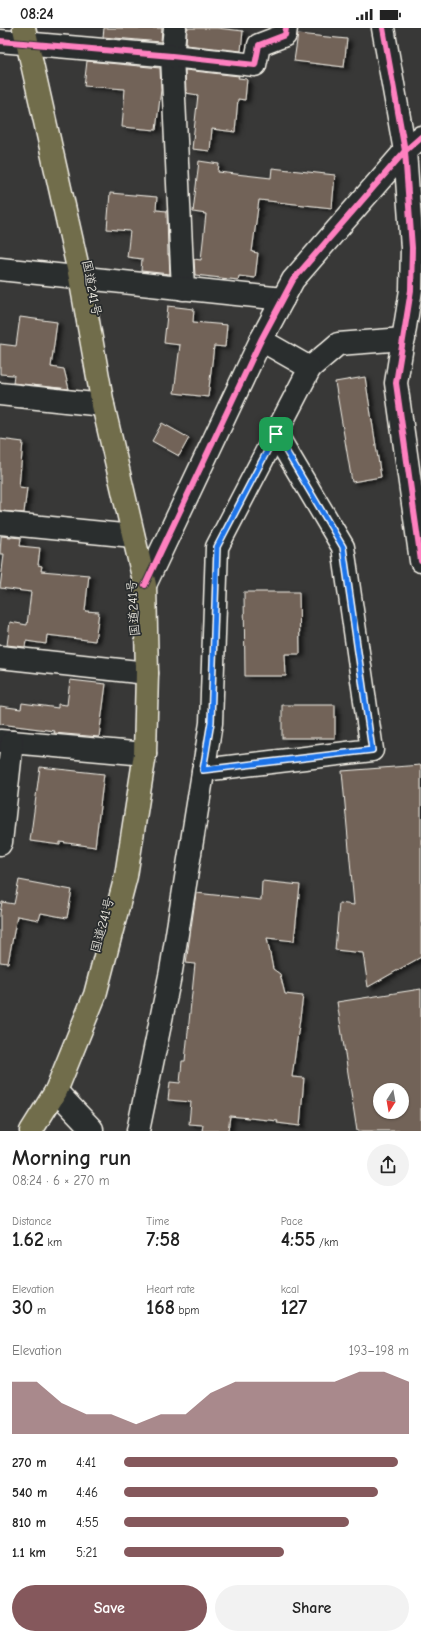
<!DOCTYPE html>
<html lang="en">
<head>
<meta charset="utf-8">
<style>
  :root { --surface:#fff; --page:#f2f2f2; --text:#222; --muted:#767676; --accent:#85585c }
  body { margin:0; font-family:"Comic Neue","Klee One",sans-serif; background:var(--page); color:var(--text); height:100vh; display:flex; flex-direction:column; font-size:15px; white-space:nowrap }
  * { box-sizing:border-box; margin:0 }
  p { font-size:13px; color:var(--muted) }
  .icon { flex:none; width:22px; height:22px; fill:none; stroke:currentColor; stroke-width:2; stroke-linecap:round; stroke-linejoin:round }
  .map { position:relative; height:1103px; overflow:hidden }
  .sheet { display:flex; flex-direction:column; background:var(--surface); flex:1 }
  .sheet>* { flex:none }
  .needle { width:26px; rotate:191deg }
  .tools { position:absolute; left:373px; top:1055px; display:grid; gap:8px }
  .tools a { display:grid; place-items:center; width:36px; height:36px; border-radius:50%; background:var(--surface); box-shadow:0 1px 3px #0004; font-size:20px }
  .pin { position:absolute; display:grid; place-items:center; width:34px; height:34px; color:#fff; margin:-17px; border-radius:8px; box-shadow:0 2px 6px #0006 }
  .round { display:grid; place-items:center; flex:none; width:42px; height:42px; border-radius:21px; background:var(--page) }
  .head { display:flex; align-items:center; justify-content:space-between; height:68px; padding:0 12px }
  h1 { font-size:22px; font-weight:700; line-height:30px }
  .stats { display:grid; grid-template-columns:repeat(3,1fr); gap:6px; height:68px; padding:4px 12px }
  .stats div { display:grid; align-content:center }
  .stats b { font-size:20px; font-weight:700 }
  .stats small { font-size:11px; font-weight:400 }
  .stats p { font-size:11px }
  .chart { height:112px; padding:8px 12px }
  .chart p { display:flex; justify-content:space-between }
  .chart svg { width:100%; height:72px; margin-top:4px; fill:var(--accent); opacity:.7 }
  .cta { display:flex; gap:8px; margin-top:auto; padding:8px 12px }
  .cta a { flex:1; height:46px; border-radius:24px; background:var(--accent); color:#fff; font-size:16px; font-weight:700; line-height:46px; text-align:center }
  .cta a+a { background:var(--page); color:var(--text) }
  ul { padding:0 12px; list-style:none; font-size:13px }
  li { display:grid; grid-template-columns:64px 48px 1fr; align-items:center; height:30px }
  li i { height:10px; border-radius:5px; background:var(--accent) }
  .status { display:flex; justify-content:space-between; align-items:center; height:28px; padding:0 20px; background:var(--surface); direction:ltr }
  .status svg { height:11px; fill:currentColor }
  .map>svg:first-child { display:block }
  .building { fill:#726359; stroke:#f4f1e8; fill-rule:evenodd; filter:url(#shadow) }
  .lines { fill:none; stroke-linecap:round; stroke-linejoin:round }
  .minor-casing { stroke:#f4f1e8; stroke-width:25 }
  .highway-casing { stroke:#f4f1e8; stroke-width:25 }
  .minor { stroke:#2a2d2e; stroke-width:22 }
  .highway { stroke:#716d4b; stroke-width:22 }
  .cycleway-casing { stroke:#2a2d2e; stroke-width:8 }
  .cycleway { stroke:#ff80c0; stroke-width:6 }
  .route-casing { stroke:#fff; stroke-width:8 }
  .route { stroke:#1a73e8; stroke-width:5 }
  .labels { text-anchor:middle; dominant-baseline:central; stroke-width:3.5; stroke-linejoin:round; paint-order:stroke }
  .street-label { font-size:13px; fill:#f4f1e8; stroke:#2a2d2e }
</style>
</head>
<body>
<div class="status"><b>08:24</b><svg viewBox="0 0 49 12"><path d="M0 12V9h3v3zM5 12V6h3v6zM10 12V3h3v9zM15 12V0h3v12zM26 1h20v11H26zM47 4h2v5h-2z"/></svg></div>
<div class="map">
<svg width="421" height="1103" viewBox="0 0 421 1103">
  <defs>
    <filter id="shadow"><feDropShadow dx="4.5" dy="2.5" stdDeviation="2" flood-color="#0009"/></filter>
  </defs>
  <rect width="100%" height="100%" fill="#383837"/>
  <filter id="ink" filterUnits="userSpaceOnUse"><feTurbulence type="fractalNoise" baseFrequency=".025" numOctaves="2"/><feDisplacementMap in="SourceGraphic" scale="8" xChannelSelector="R" yChannelSelector="G"/><feConvolveMatrix kernelMatrix="1 2 1 2 8 2 1 2 1" color-interpolation-filters="sRGB"/></filter>
  <g filter="url(#ink)">
    <g class="building">
      <path d="M 104,0 L 162,0 L 161,14 L 103,9 Z"/>
      <path d="M 187,0 L 217,0 L 243,3 L 241,23 L 186,17 Z"/>
      <path d="M 298,6 L 347,11 L 344,39 L 294,33 Z"/>
      <path d="M 87,33 L 160,40 L 161,62 L 156,102 L 122,99 L 125,61 L 84,58 Z"/>
      <path d="M 185,42 L 239,48 L 238,50 L 247,51 L 245,72 L 238,71 L 235,104 L 212,101 L 210,123 L 192,121 L 198,67 L 186,65 Z"/>
      <path d="M 199,133 L 219,136 L 218,144 L 271,150 L 272,140 L 335,147 L 332,180 L 259,172 L 252,224 L 258,225 L 255,250 L 239,248 L 238,252 L 195,247 L 194,231 L 201,232 L 206,186 L 193,184 Z"/>
      <path d="M 110,165 L 157,169 L 156,182 L 167,183 L 168,227 L 169,227 L 170,246 L 141,243 L 142,231 L 127,229 L 130,203 L 107,201 Z"/>
      <path d="M 168,278 L 194,281 L 193,294 L 227,297 L 225,319 L 214,318 L 208,369 L 174,365 L 180,317 L 164,315 Z"/>
      <path d="M 20,289 L 57,294 L 51,339 L 64,341 L 69,361 L 13,355 L 14,347 L 0,346 L 0,316 L 16,318 Z"/>
      <path d="M 365,349 L 381,449 L 352,454 L 335,354 Z"/>
      <path d="M 162,395 L 189,410 L 179,428 L 152,413 Z"/>
      <path d="M 0,411 L 23,414 L 19,459 L 27,460 L 24,485 L 0,483 Z"/>
      <path d="M 1,508 L 21,510 L 20,518 L 40,520 L 38,537 L 42,538 L 41,543 L 89,547 L 85,583 L 99,584 L 95,613 L 47,607 L 46,616 L 26,613 L 25,619 L 7,617 L 10,594 L 27,597 L 31,564 L 0,560 L 4,526 L 0,526 Z"/>
      <path d="M 244,564 L 299,564 L 300,626 L 285,626 L 286,648 L 245,648 Z"/>
      <path d="M 70,652 L 106,656 L 99,709 L 54,705 L 55,703 L 0,696 L 0,678 L 21,681 L 22,675 L 58,680 L 58,676 L 67,677 Z"/>
      <rect x="282" y="677" width="53" height="33"/>
      <path d="M 421,737 L 421,929 L 368,959 L 363,925 L 335,922 L 339,875 L 354,877 L 342,743 Z"/>
      <path d="M 40,739 L 104,746 L 95,819 L 60,814 L 60,817 L 30,813 Z"/>
      <path d="M 19,852 L 72,862 L 67,890 L 41,885 L 39,892 L 17,888 L 8,935 L 0,934 L 0,885 L 2,874 L 14,876 Z"/>
      <path d="M 262,853 L 300,857 L 294,913 L 267,910 L 273,941 L 280,946 L 285,966 L 303,968 L 292,1049 L 304,1050 L 300,1098 L 277,1095 L 278,1093 L 230,1088 L 228,1103 L 202,1103 L 203,1097 L 189,1096 L 191,1074 L 168,1072 L 170,1054 L 180,1055 L 182,1033 L 185,1033 L 195,936 L 186,935 L 196,865 L 261,872 Z"/>
      <path d="M 421,961 L 421,1103 L 357,1103 L 337,974 ZM 380,1062 L 402,1062 L 402,1084 L 380,1084 Z"/>
    </g>
    <g class="lines">
      <defs>
        <g id="minor">
          <path d="M 175,0 L 172,28 L 183,261"/>
          <path d="M 383,0 L 405,123 L 412,220 L 411,262 L 396,355 L 421,533"/>
          <path d="M 0,13 L 172,28 L 255,37 L 259,17 L 285,7 L 286,0"/>
          <path d="M 0,241 L 283,271"/>
          <path d="M 310,340 L 338,316 L 404,311"/>
          <path d="M 0,366 L 103,377"/>
          <path d="M 0,495 L 133,508"/>
          <path d="M 145,557 L 261,312 L 293,252 L 405,123 L 421,109"/>
          <path d="M 0,629 L 147,645"/>
          <path d="M 0,713 L 145,726"/>
          <path d="M 203,742 L 372,722 L 343,519 L 276,406"/>
          <path d="M 0,816 L 1,814 L 12,714"/>
          <path d="M 56,1063 L 92,1101 L 92,1103"/>
          <path d="M 138,1103 L 171,943 L 211,695 L 217,519 L 310,340 L 261,312"/>
        </g>
        <path id="highway" d="M 24,0 L 80,249 L 103,377 L 145,557 L 147,645 L 145,726 L 126,848 L 95,967 L 56,1063 L 31,1103"/>
      </defs>
      <use href="#minor" class="minor-casing"/>
      <use href="#highway" class="highway-casing"/>
      <use href="#minor" class="minor"/>
      <use href="#highway" class="highway"/>
      <defs>
        <g id="cycleway">
          <path d="M 383,0 L 405,123 L 412,220 L 411,262 L 396,355 L 421,533"/>
          <path d="M 0,13 L 172,28 L 255,37 L 259,17 L 285,7 L 286,0"/>
          <path d="M 145,557 L 261,312 L 293,252 L 405,123 L 421,109"/>
        </g>
      </defs>
      <use href="#cycleway" class="cycleway-casing"/>
      <use href="#cycleway" class="cycleway"/>
    </g>
  </g>
  <g class="lines" filter="url(#ink)">
    <defs>
      <path id="route" d="M 276,406 L 343,519 L 372,722 L 203,742 L 211,694 L 217,519 Z"/>
    </defs>
    <use href="#route" class="route-casing"/>
    <use href="#route" class="route"/>
  </g>
  <g class="labels">
    <g class="street-label">
      <text transform="translate(92 260) rotate(79)">国道241号</text>
      <text transform="translate(133 580) rotate(-94)">国道241号</text>
      <text transform="translate(102 897) rotate(-75)">国道241号</text>
    </g>
  </g>
</svg>
<div class="tools">
<a><svg class="needle" viewBox="-14 -14 28 28"><path d="M0-13l5 13h-10z" fill="#e53935"/><path d="M0 13l5-13h-10z" fill="#767676"/></svg></a>
</div>
<div class="pin" style="left:276px;top:406px;background:#1e9e55"><svg class="icon" aria-label="arrive" viewBox="0 0 24 24"><path d="M6 21V4h12l-3 4 3 4H6"/></svg></div>
</div>
<section class="sheet">
<div class="head"><div><h1>Morning run</h1><p>08:24 · 6 × 270 m</p></div><a class="round"><svg class="icon" aria-label="share" viewBox="0 0 24 24"><path d="M12 15V3M7 8l5-5 5 5M5 13v7h14v-7"/></svg></a></div>
<div class="stats">
<div><p>Distance</p><b>1.62<small> km</small></b></div>
<div><p>Time</p><b>7:58</b></div>
<div><p>Pace</p><b>4:55<small> /km</small></b></div>
</div>
<div class="stats">
<div><p>Elevation</p><b>30<small> m</small></b></div>
<div><p>Heart rate</p><b>168<small> bpm</small></b></div>
<div><p>kcal</p><b>127</b></div>
</div>
<div class="chart"><p><span>Elevation</span>193–198 m</p>
<svg viewBox="0 0 160 44" preserveAspectRatio="none"><path d="M0 44V12L10 12L20 25L30 32L40 32L50 38L60 32L70 32L80 19L90 12L100 12L110 12L120 12L130 12L140 6L150 6L160 12V44z"/></svg>
</div>
<ul>
<li><b>270 m</b>4:41<i style="width:96%"></i></li>
<li><b>540 m</b>4:46<i style="width:89%"></i></li>
<li><b>810 m</b>4:55<i style="width:79%"></i></li>
<li><b>1.1 km</b>5:21<i style="width:56%"></i></li>
</ul>
<div class="cta"><a>Save</a><a>Share</a></div>
</section>
</body>
</html>
